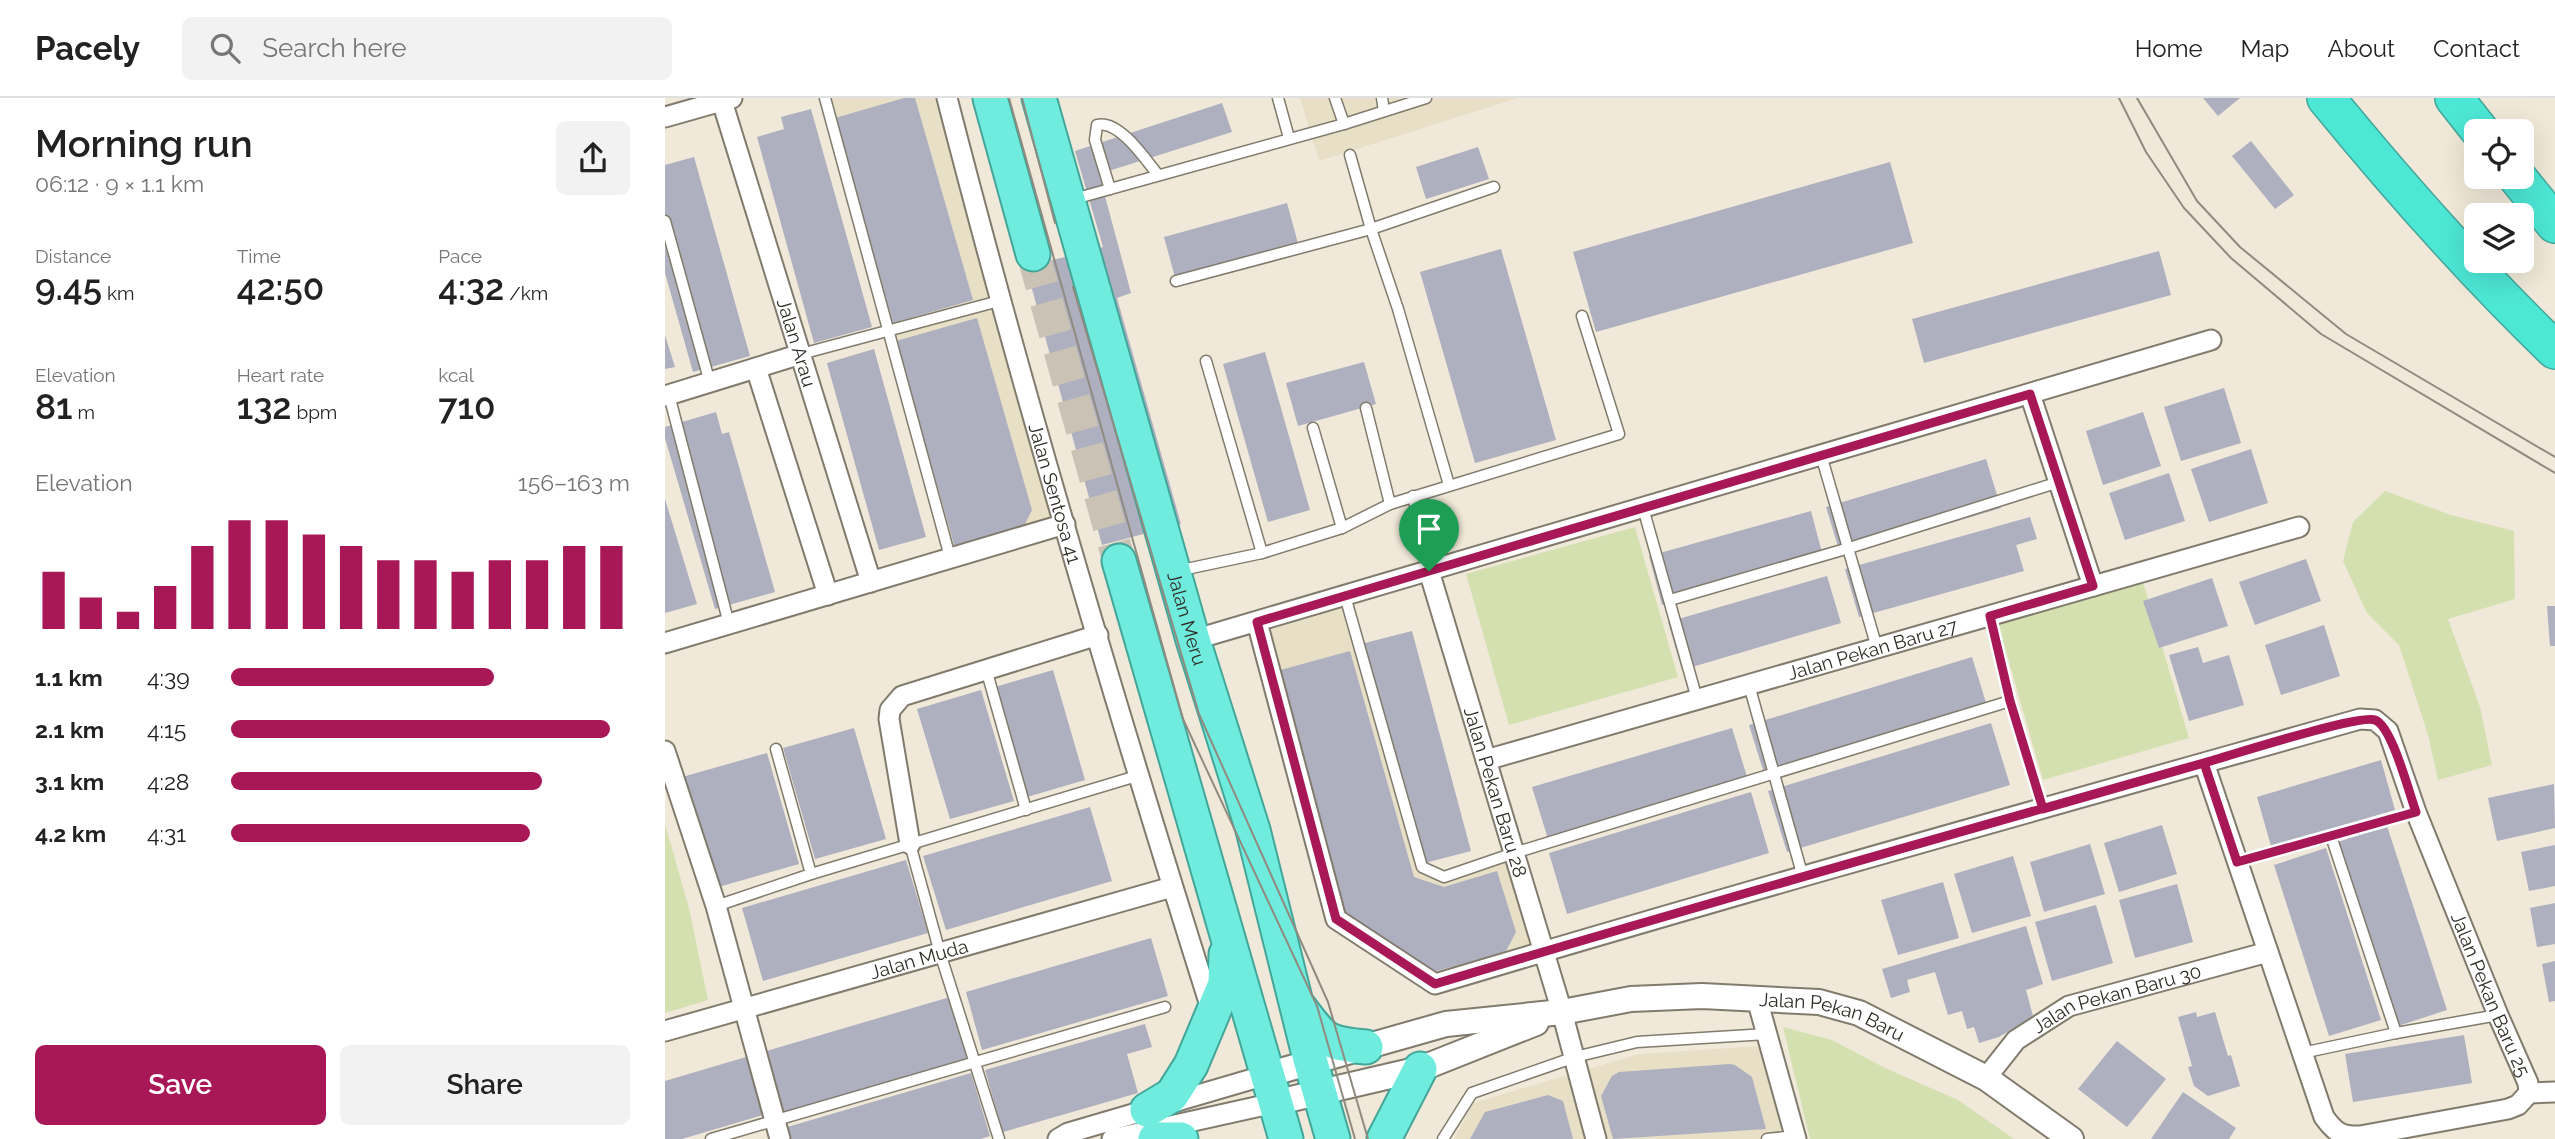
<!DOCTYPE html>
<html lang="en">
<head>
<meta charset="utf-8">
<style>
  :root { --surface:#fff; --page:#f2f2f2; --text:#222; --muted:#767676; --line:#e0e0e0; --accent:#a81856 }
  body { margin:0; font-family:Raleway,sans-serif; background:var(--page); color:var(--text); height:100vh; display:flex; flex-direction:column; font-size:26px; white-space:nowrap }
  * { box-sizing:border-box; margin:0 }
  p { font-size:23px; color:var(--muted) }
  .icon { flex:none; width:38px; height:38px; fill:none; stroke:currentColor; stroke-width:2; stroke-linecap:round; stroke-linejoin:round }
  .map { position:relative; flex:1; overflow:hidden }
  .sheet { display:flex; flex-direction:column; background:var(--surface); width:665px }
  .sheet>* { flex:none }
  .buttons { position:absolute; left:1799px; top:21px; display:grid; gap:14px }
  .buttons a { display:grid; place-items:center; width:70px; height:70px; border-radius:10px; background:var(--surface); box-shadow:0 7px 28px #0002; font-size:35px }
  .pin { position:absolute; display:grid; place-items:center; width:60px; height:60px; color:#fff; margin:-72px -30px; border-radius:50% 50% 50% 0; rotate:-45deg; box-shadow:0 0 7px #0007 }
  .pin .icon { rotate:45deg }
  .round { display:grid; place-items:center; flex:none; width:74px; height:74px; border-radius:10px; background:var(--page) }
  .headline { display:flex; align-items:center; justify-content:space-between; height:119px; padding:0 35px }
  h1 { font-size:38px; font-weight:600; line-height:52px }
  .metrics { display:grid; grid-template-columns:repeat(3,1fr); gap:10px; height:119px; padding:7px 35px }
  .metrics div { display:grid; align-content:center }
  .metrics b { font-size:35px; font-weight:600 }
  .metrics small { font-size:19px; font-weight:400 }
  .metrics p { font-size:19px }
  .chart { height:196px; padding:14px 35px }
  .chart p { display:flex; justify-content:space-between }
  .chart svg { width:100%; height:126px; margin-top:7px; stroke:var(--accent); stroke-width:6 }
  .action { display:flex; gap:14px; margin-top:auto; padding:14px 35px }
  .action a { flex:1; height:80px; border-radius:10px; background:var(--accent); color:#fff; font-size:28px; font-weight:600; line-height:80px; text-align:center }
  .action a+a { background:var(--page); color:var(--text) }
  ul { padding:0 35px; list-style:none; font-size:23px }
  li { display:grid; grid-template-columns:112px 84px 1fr; align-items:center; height:52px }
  li i { height:18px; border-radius:9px; background:var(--accent) }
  header { display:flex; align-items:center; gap:42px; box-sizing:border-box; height:98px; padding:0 35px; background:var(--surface); border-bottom:2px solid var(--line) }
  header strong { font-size:33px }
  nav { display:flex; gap:38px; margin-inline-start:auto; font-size:24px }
  .search { width:490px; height:63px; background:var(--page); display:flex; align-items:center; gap:18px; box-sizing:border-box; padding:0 24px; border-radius:10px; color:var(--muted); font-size:26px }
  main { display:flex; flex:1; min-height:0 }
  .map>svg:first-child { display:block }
  .built { fill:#e8dfc7 }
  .green { fill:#d4e0af }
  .building { fill:#aeafbf }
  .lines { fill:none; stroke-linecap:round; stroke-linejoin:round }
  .trunk-tunnel { stroke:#cac3b5; stroke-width:33; stroke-dasharray:33 17; stroke-linecap:butt }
  .service-casing { stroke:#817b6d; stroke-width:13 }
  .minor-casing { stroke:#817b6d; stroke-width:23 }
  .tertiary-casing { stroke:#817b6d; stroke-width:28 }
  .trunk-casing { stroke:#43a699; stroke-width:37 }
  .motorway-casing { stroke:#43a699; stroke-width:40 }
  .service { stroke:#fff; stroke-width:10 }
  .minor { stroke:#fff; stroke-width:19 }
  .tertiary { stroke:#fff; stroke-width:24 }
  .trunk { stroke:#70ecde; stroke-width:33 }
  .motorway { stroke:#4de7d6; stroke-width:37 }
  .tram { stroke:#908b80; stroke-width:2 }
  .route-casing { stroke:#fff; stroke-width:14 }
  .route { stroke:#a81856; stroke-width:9 }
  .labels { text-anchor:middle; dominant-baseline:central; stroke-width:6; stroke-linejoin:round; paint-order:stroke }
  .street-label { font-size:19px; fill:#302d27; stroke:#fdf7e6 }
</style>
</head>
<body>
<header>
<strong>Pacely</strong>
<div class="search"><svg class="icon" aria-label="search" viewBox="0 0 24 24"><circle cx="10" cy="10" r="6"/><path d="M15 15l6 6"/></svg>Search here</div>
<nav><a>Home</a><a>Map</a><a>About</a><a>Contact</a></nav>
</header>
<main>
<section class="sheet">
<div class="headline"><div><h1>Morning run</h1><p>06:12 · 9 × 1.1 km</p></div><a class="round"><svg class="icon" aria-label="share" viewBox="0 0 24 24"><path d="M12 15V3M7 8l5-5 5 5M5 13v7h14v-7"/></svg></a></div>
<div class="metrics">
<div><p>Distance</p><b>9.45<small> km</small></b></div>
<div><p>Time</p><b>42:50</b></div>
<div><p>Pace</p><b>4:32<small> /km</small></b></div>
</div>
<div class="metrics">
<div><p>Elevation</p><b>81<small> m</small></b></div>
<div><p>Heart rate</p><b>132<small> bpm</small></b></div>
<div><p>kcal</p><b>710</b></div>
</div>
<div class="chart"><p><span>Elevation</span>156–163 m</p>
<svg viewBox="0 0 160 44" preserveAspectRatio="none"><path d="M5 44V24M15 44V33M25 44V38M35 44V29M45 44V15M55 44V6M65 44V6M75 44V11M85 44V15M95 44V20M105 44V20M115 44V24M125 44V20M135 44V20M145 44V15M155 44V15"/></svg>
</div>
<ul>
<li><b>1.1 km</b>4:39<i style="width:66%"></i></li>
<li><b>2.1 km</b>4:15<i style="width:95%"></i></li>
<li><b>3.1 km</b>4:28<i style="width:78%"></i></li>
<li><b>4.2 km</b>4:31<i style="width:75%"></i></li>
</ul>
<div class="action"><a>Save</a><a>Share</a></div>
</section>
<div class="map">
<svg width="1890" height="1041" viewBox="0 0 1890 1041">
  <rect width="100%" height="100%" fill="#f0e9d9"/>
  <g class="built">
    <path d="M 165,0 L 270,0 L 328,213 L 390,420 L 288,450 Z"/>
    <path d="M 635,0 L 853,0 L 654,63 Z"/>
    <path d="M 676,507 L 753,774 L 779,785 L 844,763 L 869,848 L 773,878 L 675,821 L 600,528 Z"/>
    <path d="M 1096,948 L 1123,1041 L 789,1041 L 808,1005 L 974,956 Z"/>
  </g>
  <g class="green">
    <path d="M 1720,393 L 1786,417 L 1849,433 L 1850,501 L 1783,521 L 1815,609 L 1827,667 L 1773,682 L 1763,637 L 1734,547 L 1702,515 L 1678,463 L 1688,424 Z"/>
    <path d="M 970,429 L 1013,579 L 844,627 L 801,476 Z"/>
    <path d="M 1476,477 L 1524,640 L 1378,682 L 1331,519 Z"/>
    <path d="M 0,726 L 24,810 L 43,902 L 0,915 Z"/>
    <path d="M 1118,929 L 1167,942 L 1220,970 L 1293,1002 L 1349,1041 L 1145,1041 Z"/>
  </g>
  <g class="building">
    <path d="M 239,0 L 250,0 L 308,202 L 228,225 L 170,20 Z"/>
    <path d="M 1538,0 L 1575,0 L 1553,18 Z"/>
    <path d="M 557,5 L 567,34 L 434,76 L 466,195 L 452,200 L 516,426 L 437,447 L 361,169 L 438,149 L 410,53 Z"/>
    <path d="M 146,11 L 207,229 L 149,245 L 92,39 L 119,31 L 116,19 Z"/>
    <path d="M 1586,43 L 1629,97 L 1610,111 L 1567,58 Z"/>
    <path d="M 813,49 L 824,81 L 761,101 L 751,69 Z"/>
    <path d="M 29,59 L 85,258 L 28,274 L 0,175 L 0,67 Z"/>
    <path d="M 1225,64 L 1248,145 L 931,234 L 908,154 Z"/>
    <path d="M 622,105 L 634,149 L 511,183 L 499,139 Z"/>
    <path d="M 836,151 L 891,342 L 810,365 L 755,174 Z"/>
    <path d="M 1494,153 L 1506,197 L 1259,265 L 1247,221 Z"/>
    <path d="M 312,220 L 367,412 L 357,432 L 290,450 L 231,243 Z"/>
    <path d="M 0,237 L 10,269 L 0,271 Z"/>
    <path d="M 209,251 L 261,439 L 214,452 L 162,265 Z"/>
    <path d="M 600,254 L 645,412 L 603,424 L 558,266 Z"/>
    <path d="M 699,264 L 711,306 L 633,328 L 621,285 Z"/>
    <path d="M 1559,290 L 1576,345 L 1516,363 L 1499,309 Z"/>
    <path d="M 51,314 L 57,336 L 64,334 L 110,494 L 50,511 L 0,340 L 0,329 Z"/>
    <path d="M 1478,314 L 1496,368 L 1438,387 L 1421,333 Z"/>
    <path d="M 1586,351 L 1603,405 L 1544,424 L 1526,371 Z"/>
    <path d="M 1321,361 L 1336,410 L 1176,458 L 1161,409 Z"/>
    <path d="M 1504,375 L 1520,423 L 1460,442 L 1444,395 Z"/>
    <path d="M 0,401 L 32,506 L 0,515 Z"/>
    <path d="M 1146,413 L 1159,462 L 997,507 L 984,458 Z"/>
    <path d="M 1365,419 L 1372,441 L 1351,447 L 1359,473 L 1194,519 L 1180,471 Z"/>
    <path d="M 1641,461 L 1656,503 L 1590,527 L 1574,484 Z"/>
    <path d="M 1162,478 L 1176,525 L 1017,572 L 1003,524 Z"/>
    <path d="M 1547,480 L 1563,528 L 1494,550 L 1478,503 Z"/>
    <path d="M 1882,508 L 1890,508 L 1890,548 L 1885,548 Z"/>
    <path d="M 1659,527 L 1675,578 L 1616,597 L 1600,547 Z"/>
    <path d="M 747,533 L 806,753 L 756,766 L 696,546 Z"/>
    <path d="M 1533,549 L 1538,565 L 1564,557 L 1579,607 L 1524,623 L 1504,557 Z"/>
    <path d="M 685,553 L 749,779 L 779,789 L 832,773 L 851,834 L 840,855 L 771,873 L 676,820 L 608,574 Z"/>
    <path d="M 1307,559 L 1322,608 L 1099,675 L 1084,627 Z"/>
    <path d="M 388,572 L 420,682 L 362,699 L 330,589 Z"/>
    <path d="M 316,592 L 349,703 L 285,721 L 252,611 Z"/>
    <path d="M 1326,625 L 1345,687 L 1122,754 L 1103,693 Z"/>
    <path d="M 189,630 L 221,741 L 150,761 L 118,650 Z"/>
    <path d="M 1067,630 L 1083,682 L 883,741 L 867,689 Z"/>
    <path d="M 102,655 L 134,766 L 50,790 L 17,679 Z"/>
    <path d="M 1716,662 L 1730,712 L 1606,748 L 1592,699 Z"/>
    <path d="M 1889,686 L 1890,730 L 1832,743 L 1823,700 Z"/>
    <path d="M 1086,694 L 1104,755 L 902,816 L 884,755 Z"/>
    <path d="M 425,709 L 447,783 L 281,832 L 258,758 Z"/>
    <path d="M 1497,727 L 1512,776 L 1454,794 L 1439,745 Z"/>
    <path d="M 1722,728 L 1782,912 L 1733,928 L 1673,744 Z"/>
    <path d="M 1425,746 L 1440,796 L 1379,814 L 1365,764 Z"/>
    <path d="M 1890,747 L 1890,788 L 1864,793 L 1856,754 Z"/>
    <path d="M 1661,750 L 1716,922 L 1664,938 L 1609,767 Z"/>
    <path d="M 1348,758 L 1366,818 L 1307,835 L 1289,776 Z"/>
    <path d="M 241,762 L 263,835 L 98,883 L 77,810 Z"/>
    <path d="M 1278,784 L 1294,840 L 1233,857 L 1216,802 Z"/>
    <path d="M 1512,786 L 1528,844 L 1470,860 L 1454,802 Z"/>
    <path d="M 1890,805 L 1890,846 L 1872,849 L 1865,810 Z"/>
    <path d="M 1431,807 L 1448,865 L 1387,883 L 1370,824 Z"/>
    <path d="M 1361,828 L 1378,886 L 1361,892 L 1368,918 L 1334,939 L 1314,945 L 1309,929 L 1302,931 L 1297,913 L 1283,917 L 1270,874 L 1242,882 L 1245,894 L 1226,900 L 1217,871 Z"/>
    <path d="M 486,840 L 503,898 L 317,952 L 301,894 Z"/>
    <path d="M 1890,863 L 1890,903 L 1884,904 L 1877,866 Z"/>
    <path d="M 285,899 L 303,961 L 116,1016 L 98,954 Z"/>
    <path d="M 1531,914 L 1532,919 L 1550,914 L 1563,958 L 1566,957 L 1575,988 L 1543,998 L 1529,988 L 1523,969 L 1527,968 L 1513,919 Z"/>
    <path d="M 480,926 L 487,949 L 462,956 L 473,995 L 338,1034 L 320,972 Z"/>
    <path d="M 1799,937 L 1807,985 L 1688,1004 L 1680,956 Z"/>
    <path d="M 1452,943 L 1501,981 L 1462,1029 L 1413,991 Z"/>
    <path d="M 81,959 L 98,1017 L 17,1041 L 0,1041 L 0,983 Z"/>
    <path d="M 1065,966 L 1070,967 L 1087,979 L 1101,1031 L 948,1041 L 936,998 L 947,978 L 954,974 Z"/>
    <path d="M 306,975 L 325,1038 L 316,1041 L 123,1041 L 119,1030 Z"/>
    <path d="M 1518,994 L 1571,1030 L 1564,1041 L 1486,1041 Z"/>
    <path d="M 883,997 L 898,1003 L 908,1041 L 805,1041 L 820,1014 Z"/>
  </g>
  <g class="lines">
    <path class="trunk-tunnel" d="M 368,156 L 454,463"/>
    <defs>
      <g id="service">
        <path d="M 160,0 L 285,459"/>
        <path d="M 613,0 L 624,40"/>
        <path d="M 670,0 L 679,26"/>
        <path d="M 717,0 L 719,13"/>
        <path d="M 685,57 L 706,131 L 829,89"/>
        <path d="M 445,91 L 430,42 L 432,27 C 454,21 481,62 493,77"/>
        <path d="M 409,101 L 679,26 L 761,0"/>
        <path d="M 0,123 L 45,285"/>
        <path d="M 511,183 L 706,131 L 733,211 L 784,387"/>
        <path d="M 136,256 L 334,203"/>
        <path d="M 541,263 L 597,455"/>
        <path d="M 4,297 L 64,526"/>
        <path d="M 701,310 L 725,406"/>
        <path d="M 648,330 L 677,430"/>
        <path d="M 1156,357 L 1212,550"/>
        <path d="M 748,398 L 764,473"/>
        <path d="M 978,410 L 1032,601"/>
        <path d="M 512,473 L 597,455 L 677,430 L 725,406 L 954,336 L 917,218"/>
        <path d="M 680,498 L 757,769 L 779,779 L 849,755 L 1345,603"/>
        <path d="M 1005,502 L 1184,450 L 1394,384"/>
        <path d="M 1325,518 L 1345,603 L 1378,711"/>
        <path d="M 321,571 L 361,712"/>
        <path d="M 1084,587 L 1138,779"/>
        <path d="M 111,651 L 146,776"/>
        <path d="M 1666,738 L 1731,935"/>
        <path d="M 245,746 L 275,855 L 334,1041"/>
        <path d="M 1572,764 L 1751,714"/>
        <path d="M 51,808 L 146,776 L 475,677"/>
        <path d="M 1637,955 L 1731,935 L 1833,917"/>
        <path d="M 46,1041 L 500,909"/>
        <path d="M 778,1041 L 807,995 L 910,959 L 972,944 L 1102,936"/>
        <path d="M 1102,1041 L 1131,1038"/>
      </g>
      <g id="minor">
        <path id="s1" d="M 56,0 L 206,484"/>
        <path id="s2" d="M 282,0 C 361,308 452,613 548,917"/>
        <path d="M 0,19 L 67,0"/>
        <path d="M 91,270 L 163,497"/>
        <path d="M 1365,296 L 1428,488"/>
        <path d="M 0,298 L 136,256"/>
        <path id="s3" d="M 764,473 L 897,914 L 931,1041"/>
        <path id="s4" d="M 592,524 L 671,821 L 770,886 C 1077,794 1386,708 1695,621 L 1710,622 L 1723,633 L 1751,714 L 1833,917 L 1863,985 L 1864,995 L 1853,1007 L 1843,1011 L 1695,1038 C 1676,1039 1670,1034 1659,1019 L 1539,665"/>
        <path d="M 528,542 L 1546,242"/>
        <path d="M 0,545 L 400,426"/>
        <path d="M 0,653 L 51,808 L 115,1041"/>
        <path id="s5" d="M 821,662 L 1634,429"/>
        <path d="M 245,746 L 224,621 L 225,612 L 237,598 L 433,537"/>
        <path d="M 1092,901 L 1131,1041"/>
        <path id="s6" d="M 0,933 L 507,789"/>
        <path id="s7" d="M 1321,980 L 1351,942 L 1404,908 L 1603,854"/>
        <path d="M 1864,995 L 1890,994"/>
        <path d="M 393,1041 L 403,1035 L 601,977"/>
        <path d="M 447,1041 L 609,1005"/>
      </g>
      <g id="tertiary">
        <path id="s8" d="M 601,977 L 781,926 L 897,914 L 966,901 L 1037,898 L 1154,904 L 1194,915 L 1321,980 L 1406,1041"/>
        <path d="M 609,1005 L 755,971 L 871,925"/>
      </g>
      <g id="trunk">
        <path d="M 325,0 L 368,156"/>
        <path id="s9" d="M 374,0 L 528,542 L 588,732 L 646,965 L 668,1041"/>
        <path d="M 454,463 L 621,1041"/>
        <path d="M 635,910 C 660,943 660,945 701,949"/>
        <path d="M 482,1012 L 507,997 L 526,967 L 560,886 L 561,856"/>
        <path d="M 490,1041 L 516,1041"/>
        <path d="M 719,1041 L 755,971"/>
      </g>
      <g id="motorway">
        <path d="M 1661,0 C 1733,88 1808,173 1890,252"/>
        <path d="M 1789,0 L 1815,33"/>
        <path d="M 1852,79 L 1890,126"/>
      </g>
    </defs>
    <use href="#service" class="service-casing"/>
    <use href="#minor" class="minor-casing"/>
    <use href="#tertiary" class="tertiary-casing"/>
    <use href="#trunk" class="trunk-casing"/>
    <use href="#motorway" class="motorway-casing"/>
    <use href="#service" class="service"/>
    <use href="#minor" class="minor"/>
    <use href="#tertiary" class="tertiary"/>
    <use href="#trunk" class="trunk"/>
    <use href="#motorway" class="motorway"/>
    <g class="tram">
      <path d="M 344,0 L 518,621 L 652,908 L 690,1041"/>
      <path d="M 357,0 L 390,125"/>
      <path d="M 1454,0 L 1481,54 L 1519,110 L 1566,160 L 1656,236 L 1890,375"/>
      <path d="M 1472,0 L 1532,103 L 1575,149 L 1681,236 L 1890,359"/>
      <path d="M 408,189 L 534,616 L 663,904 L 703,1041"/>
    </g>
  </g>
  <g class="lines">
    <defs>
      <path id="route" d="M 764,473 L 592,524 L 671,821 L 770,886 C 1027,809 1285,737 1542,664 C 1567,657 1694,616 1710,622 C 1727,628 1744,695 1751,714 L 1572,764 L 1539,665 L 1378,711 L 1345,603 L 1325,518 L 1428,488 L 1365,296 L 764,473"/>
    </defs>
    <use href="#route" class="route-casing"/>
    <use href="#route" class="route"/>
  </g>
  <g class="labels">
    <g class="street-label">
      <text stroke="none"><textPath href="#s1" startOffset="256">Jalan Arau</textPath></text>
      <text stroke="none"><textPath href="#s2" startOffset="410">Jalan Sentosa 41</textPath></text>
      <text stroke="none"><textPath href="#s9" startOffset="541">Jalan Meru</textPath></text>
      <text stroke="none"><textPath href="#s5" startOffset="402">Jalan Pekan Baru 27</textPath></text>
      <text stroke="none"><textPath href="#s3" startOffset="231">Jalan Pekan Baru 28</textPath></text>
      <text stroke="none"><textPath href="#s6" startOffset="264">Jalan Muda</textPath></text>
      <text stroke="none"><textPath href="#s4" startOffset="1703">Jalan Pekan Baru 25</textPath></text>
      <text stroke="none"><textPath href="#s7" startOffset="159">Jalan Pekan Baru 30</textPath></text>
      <text stroke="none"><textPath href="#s8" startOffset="578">Jalan Pekan Baru</textPath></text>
    </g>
  </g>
</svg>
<div class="buttons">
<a><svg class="icon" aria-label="locate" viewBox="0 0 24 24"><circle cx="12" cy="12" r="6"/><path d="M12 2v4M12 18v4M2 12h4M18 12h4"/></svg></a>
<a><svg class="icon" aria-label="layers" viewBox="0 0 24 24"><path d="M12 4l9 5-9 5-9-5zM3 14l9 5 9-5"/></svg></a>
</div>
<div class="pin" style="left:764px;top:473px;background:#1e9e55"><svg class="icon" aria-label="arrive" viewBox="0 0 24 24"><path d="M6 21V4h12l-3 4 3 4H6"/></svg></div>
</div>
</main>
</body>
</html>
